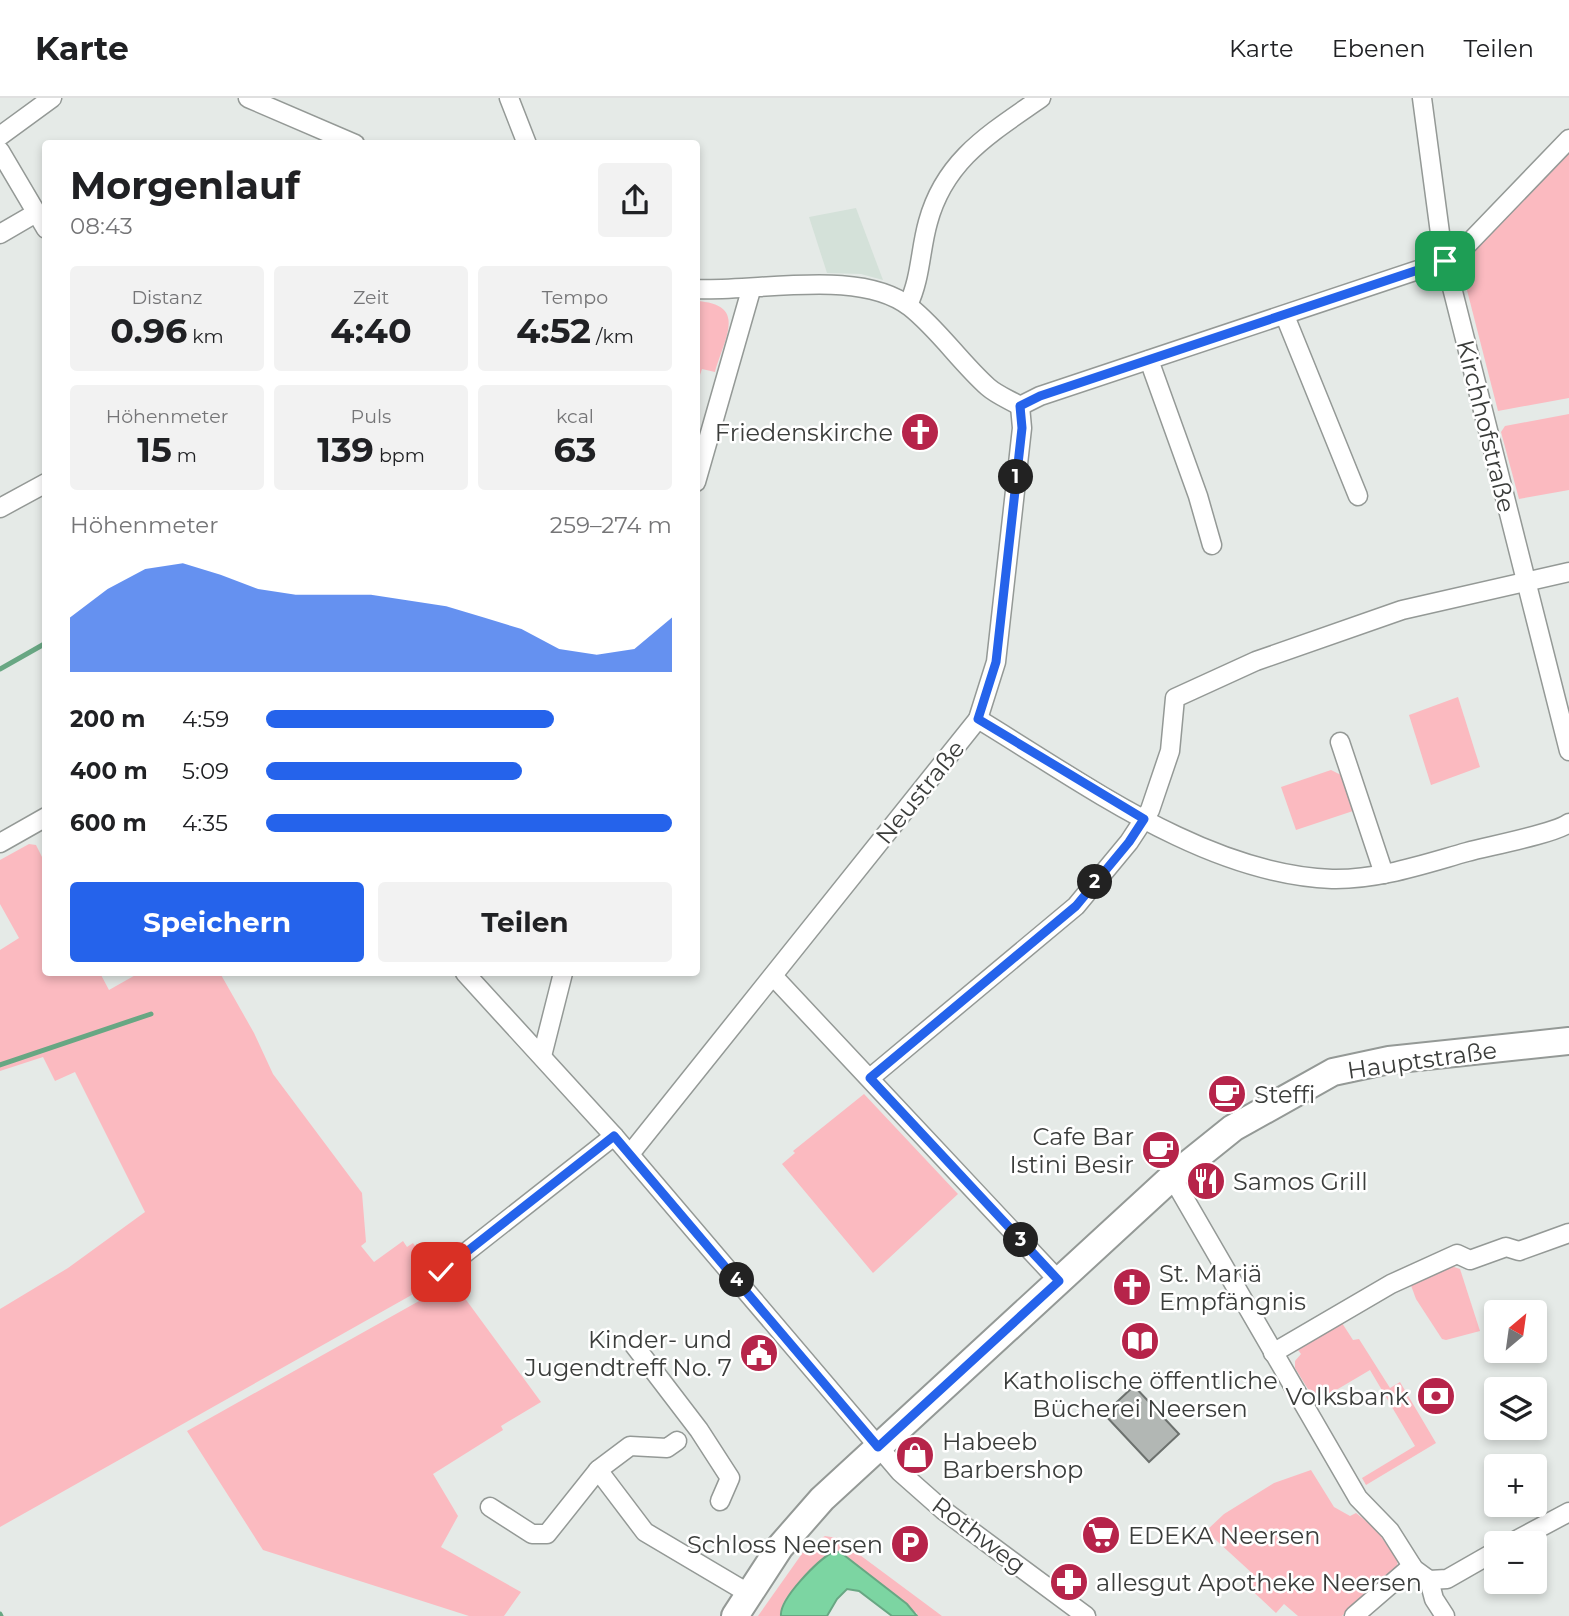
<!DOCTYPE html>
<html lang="de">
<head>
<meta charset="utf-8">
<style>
  :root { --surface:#fff; --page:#f2f2f2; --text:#202124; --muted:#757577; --line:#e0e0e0; --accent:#2563eb }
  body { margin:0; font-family:Montserrat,sans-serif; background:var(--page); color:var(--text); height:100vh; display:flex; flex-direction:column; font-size:26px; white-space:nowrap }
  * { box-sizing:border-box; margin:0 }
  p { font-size:23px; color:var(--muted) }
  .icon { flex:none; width:38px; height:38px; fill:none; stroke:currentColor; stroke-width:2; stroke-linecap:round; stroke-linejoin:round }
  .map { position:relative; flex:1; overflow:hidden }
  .details { position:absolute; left:42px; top:42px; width:658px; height:836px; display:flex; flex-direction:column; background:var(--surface); border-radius:7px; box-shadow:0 4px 10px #0003 }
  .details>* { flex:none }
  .needle { width:46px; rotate:29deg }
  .fabs { position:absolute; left:1484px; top:1202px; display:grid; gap:14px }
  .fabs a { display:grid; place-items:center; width:63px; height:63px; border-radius:7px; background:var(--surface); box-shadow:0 4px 10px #0003; font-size:35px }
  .pin { position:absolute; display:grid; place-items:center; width:60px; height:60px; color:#fff; margin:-30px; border-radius:14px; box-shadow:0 4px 10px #0006 }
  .km { position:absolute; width:35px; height:35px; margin:-18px; border-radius:50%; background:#222; color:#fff; font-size:19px; line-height:35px; text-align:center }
  .round { display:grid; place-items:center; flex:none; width:74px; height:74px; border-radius:7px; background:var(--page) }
  .head { display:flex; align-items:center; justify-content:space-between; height:119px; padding:0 28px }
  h1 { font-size:38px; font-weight:700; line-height:52px }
  .stats { display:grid; grid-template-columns:repeat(3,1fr); gap:10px; height:119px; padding:7px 28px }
  .stats div { display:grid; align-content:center; border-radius:7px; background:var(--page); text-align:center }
  .stats b { font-size:35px; font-weight:700 }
  .stats small { font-size:19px; font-weight:400 }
  .stats p { font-size:19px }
  .chart { height:196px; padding:14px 28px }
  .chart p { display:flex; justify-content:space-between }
  .chart svg { width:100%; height:126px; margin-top:7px; fill:var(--accent); opacity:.7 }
  .action { display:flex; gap:14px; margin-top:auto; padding:14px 28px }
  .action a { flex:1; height:80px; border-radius:7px; background:var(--accent); color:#fff; font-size:28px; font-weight:700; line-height:80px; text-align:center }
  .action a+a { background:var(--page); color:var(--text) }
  ul { padding:0 28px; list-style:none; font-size:23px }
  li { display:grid; grid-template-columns:112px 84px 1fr; align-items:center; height:52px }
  li i { height:18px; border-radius:9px; background:var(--accent) }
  header { display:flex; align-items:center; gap:42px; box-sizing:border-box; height:98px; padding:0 35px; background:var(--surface); border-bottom:2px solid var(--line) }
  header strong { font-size:33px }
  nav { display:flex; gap:38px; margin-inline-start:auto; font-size:24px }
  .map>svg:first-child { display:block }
  .built { fill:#d4e1d9 }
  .green { fill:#fbbac0 }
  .water { fill:#7cd5a2; stroke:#68a783; stroke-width:2 }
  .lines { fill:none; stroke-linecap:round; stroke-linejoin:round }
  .stream { stroke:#68a783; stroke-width:5 }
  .building { fill:#b2b7b4; stroke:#6c716e; stroke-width:2 }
  .street-casing { stroke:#949996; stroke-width:21 }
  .secondary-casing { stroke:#949996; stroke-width:30 }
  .street { stroke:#fff; stroke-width:18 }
  .secondary { stroke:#fff; stroke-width:26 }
  .route-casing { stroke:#fff; stroke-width:14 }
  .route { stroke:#2563eb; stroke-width:9 }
  .labels { text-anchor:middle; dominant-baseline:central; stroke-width:5; stroke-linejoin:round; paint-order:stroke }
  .street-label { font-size:24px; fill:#3b3d3b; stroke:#fff }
  .poi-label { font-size:24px; fill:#3b3d3b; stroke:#fff; text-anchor:start }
</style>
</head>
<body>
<header>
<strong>Karte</strong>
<nav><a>Karte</a><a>Ebenen</a><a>Teilen</a></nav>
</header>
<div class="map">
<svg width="1569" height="1518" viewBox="0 0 1569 1518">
  <rect width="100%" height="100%" fill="#e5eae7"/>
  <path class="built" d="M 856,110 L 883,182 L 861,176 L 827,175 L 809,119 Z"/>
  <g class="green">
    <path d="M 1569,52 L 1569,300 L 1498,313 L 1459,161 Z"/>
    <path d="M 696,203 C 748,206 725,239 715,274 L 702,271 L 698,283 Z"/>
    <path d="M 1569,316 L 1569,392 L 1519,401 L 1501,334 L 1505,328 Z"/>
    <path d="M 1458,599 L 1480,669 L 1431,687 L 1409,617 Z"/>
    <path d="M 1331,672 L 1341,677 L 1353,713 L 1296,732 L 1281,689 Z"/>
    <path d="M 29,746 L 36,747 L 45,765 L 46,875 L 100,875 L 109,892 L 139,875 L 220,875 L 254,935 L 273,976 L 362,1095 L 366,1144 L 361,1148 L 374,1164 L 403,1143 L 407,1149 L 413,1145 L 440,1181 L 0,1429 L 0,1211 L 68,1170 L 145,1114 L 75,974 L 55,983 L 43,959 L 0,973 L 0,852 L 19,840 L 0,806 L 0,762 Z"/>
    <path d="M 864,996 L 958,1096 L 873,1175 L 782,1066 L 795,1055 L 793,1053 Z"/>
    <path d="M 1445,1166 L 1460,1171 L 1480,1233 L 1446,1242 L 1442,1241 L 1416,1201 L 1409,1182 Z"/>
    <path d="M 453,1184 L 541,1304 L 501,1328 L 503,1332 L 433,1376 L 458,1418 L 441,1449 L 521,1494 L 504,1518 L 469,1518 L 263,1452 L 187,1333 Z"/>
    <path d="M 1342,1225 L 1353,1242 L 1359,1241 L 1390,1290 L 1400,1284 L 1436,1345 L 1366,1387 L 1362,1380 L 1415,1348 L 1370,1272 L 1316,1304 L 1295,1270 L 1295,1263 L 1301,1256 L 1298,1252 Z"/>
    <path d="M 1311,1372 L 1334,1409 L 1350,1418 L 1356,1415 L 1375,1430 L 1398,1463 L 1396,1472 L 1342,1518 L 1298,1518 L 1284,1506 L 1276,1515 L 1245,1486 L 1253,1476 L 1206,1433 L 1224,1416 L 1274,1385 Z"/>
    <path d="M 825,1438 L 837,1440 L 942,1518 L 917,1518 L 917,1515 L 811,1473 C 800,1485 779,1501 781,1518 L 758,1518 L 806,1450 Z"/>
  </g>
  <path class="water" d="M 833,1454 L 840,1454 L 907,1506 L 917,1518 L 892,1518 L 859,1493 L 847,1491 L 837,1501 L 827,1518 L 781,1518 C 779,1501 818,1462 833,1454 Z"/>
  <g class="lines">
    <g class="stream">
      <path d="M 0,571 L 46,545"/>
      <path d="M 0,967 L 151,916"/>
      <path d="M 0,1516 L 1,1518"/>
    </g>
  </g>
  <path class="building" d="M 1134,1288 L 1179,1336 L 1149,1364 L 1104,1316 Z"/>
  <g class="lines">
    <defs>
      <g id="street">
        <path d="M 248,0 L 355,46"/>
        <path d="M 509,0 L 527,46"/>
        <path d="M 1422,0 L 1442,150 L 1569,653"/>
        <path d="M 0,38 L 52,0"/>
        <path d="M 0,53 L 46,131"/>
        <path d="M 0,136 L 36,115"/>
        <path d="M 696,191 C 759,194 860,170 910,209 C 939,232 960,264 988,289 C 997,297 1010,302 1020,308"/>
        <path d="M 908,207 C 921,180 920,152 928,124 C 945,61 991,35 1041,0"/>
        <path d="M 1285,218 L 1358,398"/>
        <path d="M 1149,262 L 1198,398 L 1212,447"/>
        <path d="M 1020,308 L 1040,298 L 1445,163 L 1466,148 L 1569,41"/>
        <path d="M 696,384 L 751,192"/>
        <path d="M 0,410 L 46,385"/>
        <path d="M 978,621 C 1084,685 1205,776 1332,781 C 1378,782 1424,766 1467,754 C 1489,748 1554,736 1569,725"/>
        <path d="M 1340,644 L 1384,776"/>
        <path d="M 0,745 L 46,719"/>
        <path d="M 465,875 L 614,1038 L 900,1374 L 943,1412 L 1086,1518"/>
        <path d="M 773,878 L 1059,1183"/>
        <path d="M 542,958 L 563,875"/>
        <path d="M 870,980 L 1076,808 L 1129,744 L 1150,712 L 1170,653 L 1175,600 L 1256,563 L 1402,512 L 1569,474"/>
        <path d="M 630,1056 L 978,621 L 996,564 L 1022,330 L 1020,308"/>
        <path d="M 1172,1079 L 1358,1400 L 1390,1433 L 1414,1471 L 1429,1482 L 1447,1481 L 1496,1453"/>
        <path d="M 441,1174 L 614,1038"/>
        <path d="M 634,1247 L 699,1332 L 730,1380 L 720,1403"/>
        <path d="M 1273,1255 L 1391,1186 L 1457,1156 L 1470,1162 L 1506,1149 L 1519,1153 L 1569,1135"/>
        <path d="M 598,1372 L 630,1348 L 667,1350 L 677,1343"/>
        <path d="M 490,1409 L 532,1436 L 547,1436 L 598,1372 L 645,1434 L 748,1495"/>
        <path d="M 1509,1446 L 1569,1414"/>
        <path d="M 1429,1482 L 1434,1501 L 1445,1518"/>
        <path d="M 1354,1518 L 1412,1468"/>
      </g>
      <path id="secondary" d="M 735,1518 L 780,1449 L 822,1401 L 1172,1079 L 1233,1030 L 1333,974 L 1389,962 L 1569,943"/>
    </defs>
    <use href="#street" class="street-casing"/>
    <use href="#secondary" class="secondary-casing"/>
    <use href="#street" class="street"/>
    <use href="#secondary" class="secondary"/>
  </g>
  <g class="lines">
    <defs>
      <path id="route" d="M 441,1174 L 614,1038 L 878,1349 L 1059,1183 L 870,980 L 1076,808 L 1129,744 L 1144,721 L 978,621 L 996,564 L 1022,330 L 1020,308 L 1040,298 L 1445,163"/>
    </defs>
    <use href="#route" class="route-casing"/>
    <use href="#route" class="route"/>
  </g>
  <defs>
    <symbol id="church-disc" viewBox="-11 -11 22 22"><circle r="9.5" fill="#b6244a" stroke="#fff"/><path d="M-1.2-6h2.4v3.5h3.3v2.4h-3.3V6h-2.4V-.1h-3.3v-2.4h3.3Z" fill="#fff"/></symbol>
    <symbol id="cafe-disc" viewBox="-11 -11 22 22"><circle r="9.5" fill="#b6244a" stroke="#fff"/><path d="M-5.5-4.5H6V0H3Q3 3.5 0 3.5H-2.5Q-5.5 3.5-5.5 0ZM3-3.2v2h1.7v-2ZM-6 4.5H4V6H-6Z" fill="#fff"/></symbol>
    <symbol id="restaurant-disc" viewBox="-11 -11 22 22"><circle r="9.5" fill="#b6244a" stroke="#fff"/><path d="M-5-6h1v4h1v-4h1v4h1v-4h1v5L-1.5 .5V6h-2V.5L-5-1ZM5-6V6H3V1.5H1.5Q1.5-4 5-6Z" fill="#fff"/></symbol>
    <symbol id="library-disc" viewBox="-11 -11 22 22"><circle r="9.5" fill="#b6244a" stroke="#fff"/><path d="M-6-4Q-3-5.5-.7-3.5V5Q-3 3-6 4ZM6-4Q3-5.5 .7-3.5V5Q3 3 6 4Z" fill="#fff"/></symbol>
    <symbol id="civic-disc" viewBox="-11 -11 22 22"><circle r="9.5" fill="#b6244a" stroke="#fff"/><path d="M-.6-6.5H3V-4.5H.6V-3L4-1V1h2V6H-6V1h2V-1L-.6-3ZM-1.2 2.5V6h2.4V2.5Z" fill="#fff"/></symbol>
    <symbol id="bank-disc" viewBox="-11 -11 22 22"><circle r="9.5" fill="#b6244a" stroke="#fff"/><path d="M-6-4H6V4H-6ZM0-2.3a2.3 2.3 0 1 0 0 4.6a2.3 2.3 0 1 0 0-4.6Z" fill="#fff"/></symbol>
    <symbol id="shop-disc" viewBox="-11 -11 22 22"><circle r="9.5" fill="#b6244a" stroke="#fff"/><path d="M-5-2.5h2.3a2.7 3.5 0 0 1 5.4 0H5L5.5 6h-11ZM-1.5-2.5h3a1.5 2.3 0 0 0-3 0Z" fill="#fff"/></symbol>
    <symbol id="supermarket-disc" viewBox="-11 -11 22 22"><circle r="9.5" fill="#b6244a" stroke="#fff"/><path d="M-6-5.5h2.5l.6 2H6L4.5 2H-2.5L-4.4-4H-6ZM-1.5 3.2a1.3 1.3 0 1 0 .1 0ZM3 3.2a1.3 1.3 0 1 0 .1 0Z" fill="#fff"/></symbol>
    <symbol id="parking-disc" viewBox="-11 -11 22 22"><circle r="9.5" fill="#b6244a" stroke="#fff"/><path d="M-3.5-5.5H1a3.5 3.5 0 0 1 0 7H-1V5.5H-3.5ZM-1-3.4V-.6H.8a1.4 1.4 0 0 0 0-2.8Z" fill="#fff"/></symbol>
    <symbol id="pharmacy-disc" viewBox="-11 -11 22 22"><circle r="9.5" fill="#b6244a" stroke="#fff"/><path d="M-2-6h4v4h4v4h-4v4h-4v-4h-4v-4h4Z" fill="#fff"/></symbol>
  </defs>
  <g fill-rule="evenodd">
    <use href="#church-disc" x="898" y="312" width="44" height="44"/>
    <use href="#cafe-disc" x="1205" y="974" width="44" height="44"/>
    <use href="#cafe-disc" x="1139" y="1030" width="44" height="44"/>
    <use href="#restaurant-disc" x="1184" y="1061" width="44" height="44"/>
    <use href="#church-disc" x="1110" y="1167" width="44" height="44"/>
    <use href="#library-disc" x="1118" y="1221" width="44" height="44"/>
    <use href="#civic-disc" x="737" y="1233" width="44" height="44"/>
    <use href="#bank-disc" x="1414" y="1276" width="44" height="44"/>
    <use href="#shop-disc" x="893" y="1335" width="44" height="44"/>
    <use href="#supermarket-disc" x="1079" y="1415" width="44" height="44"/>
    <use href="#parking-disc" x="888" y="1424" width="44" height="44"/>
    <use href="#pharmacy-disc" x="1047" y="1462" width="44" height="44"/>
  </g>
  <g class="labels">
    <g class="street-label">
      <text transform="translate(1486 328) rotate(76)">Kirchhofstraße</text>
      <text transform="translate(920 694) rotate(-51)">Neustraße</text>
      <text transform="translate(1422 962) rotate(-8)">Hauptstraße</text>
      <text transform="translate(979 1437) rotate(37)">Rothweg</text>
    </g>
    <g class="poi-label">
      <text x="893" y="334" text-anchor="end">Friedenskirche</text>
      <text x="1254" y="996">Steffi</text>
      <text x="1134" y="1038" text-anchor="end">Cafe Bar<tspan x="1134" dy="28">Istini Besir</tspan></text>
      <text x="1233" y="1083">Samos Grill</text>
      <text x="1159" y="1175">St. Mariä<tspan x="1159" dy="28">Empfängnis</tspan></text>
      <text x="732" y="1241" text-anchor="end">Kinder- und<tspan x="732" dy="28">Jugendtreff No. 7</tspan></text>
      <text x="1140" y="1282" text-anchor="middle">Katholische öffentliche<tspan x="1140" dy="28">Bücherei Neersen</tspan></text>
      <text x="1409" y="1298" text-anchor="end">Volksbank</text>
      <text x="942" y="1343">Habeeb<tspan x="942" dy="28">Barbershop</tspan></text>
      <text x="1128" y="1437">EDEKA Neersen</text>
      <text x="883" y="1446" text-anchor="end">Schloss Neersen</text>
      <text x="1096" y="1484">allesgut Apotheke Neersen</text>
    </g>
  </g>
</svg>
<div class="fabs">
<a><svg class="needle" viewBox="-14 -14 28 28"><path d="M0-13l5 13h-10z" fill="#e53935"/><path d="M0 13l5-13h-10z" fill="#757577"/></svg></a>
<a><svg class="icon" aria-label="layers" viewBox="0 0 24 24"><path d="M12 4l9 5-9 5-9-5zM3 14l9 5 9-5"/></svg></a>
<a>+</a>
<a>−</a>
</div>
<div class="pin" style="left:1445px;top:163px;background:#1e9e55"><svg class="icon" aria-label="arrive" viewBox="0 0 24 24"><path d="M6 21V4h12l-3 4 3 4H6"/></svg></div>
<div class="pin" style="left:441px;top:1174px;background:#d93025"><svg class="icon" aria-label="check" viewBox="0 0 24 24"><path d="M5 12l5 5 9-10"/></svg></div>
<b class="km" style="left:1016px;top:379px">1</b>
<b class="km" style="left:1095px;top:784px">2</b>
<b class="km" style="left:1021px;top:1142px">3</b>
<b class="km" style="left:737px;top:1182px">4</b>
<section class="details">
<div class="head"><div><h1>Morgenlauf</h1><p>08:43</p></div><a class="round"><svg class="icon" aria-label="share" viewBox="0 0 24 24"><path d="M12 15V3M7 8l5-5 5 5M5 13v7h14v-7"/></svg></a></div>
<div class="stats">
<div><p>Distanz</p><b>0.96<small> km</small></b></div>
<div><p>Zeit</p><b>4:40</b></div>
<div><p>Tempo</p><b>4:52<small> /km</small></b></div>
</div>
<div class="stats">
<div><p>Höhenmeter</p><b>15<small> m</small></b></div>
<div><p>Puls</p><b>139<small> bpm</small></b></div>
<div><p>kcal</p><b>63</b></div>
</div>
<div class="chart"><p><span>Höhenmeter</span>259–274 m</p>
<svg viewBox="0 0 160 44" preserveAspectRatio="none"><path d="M0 44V25L10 15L20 8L30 6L40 10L50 15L60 17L70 17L80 17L90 19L100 21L110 25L120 29L130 36L140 38L150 36L160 25V44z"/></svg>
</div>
<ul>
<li><b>200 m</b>4:59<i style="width:71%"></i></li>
<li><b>400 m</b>5:09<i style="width:63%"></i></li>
<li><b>600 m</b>4:35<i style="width:100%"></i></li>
</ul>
<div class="action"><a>Speichern</a><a>Teilen</a></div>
</section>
</div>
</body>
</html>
